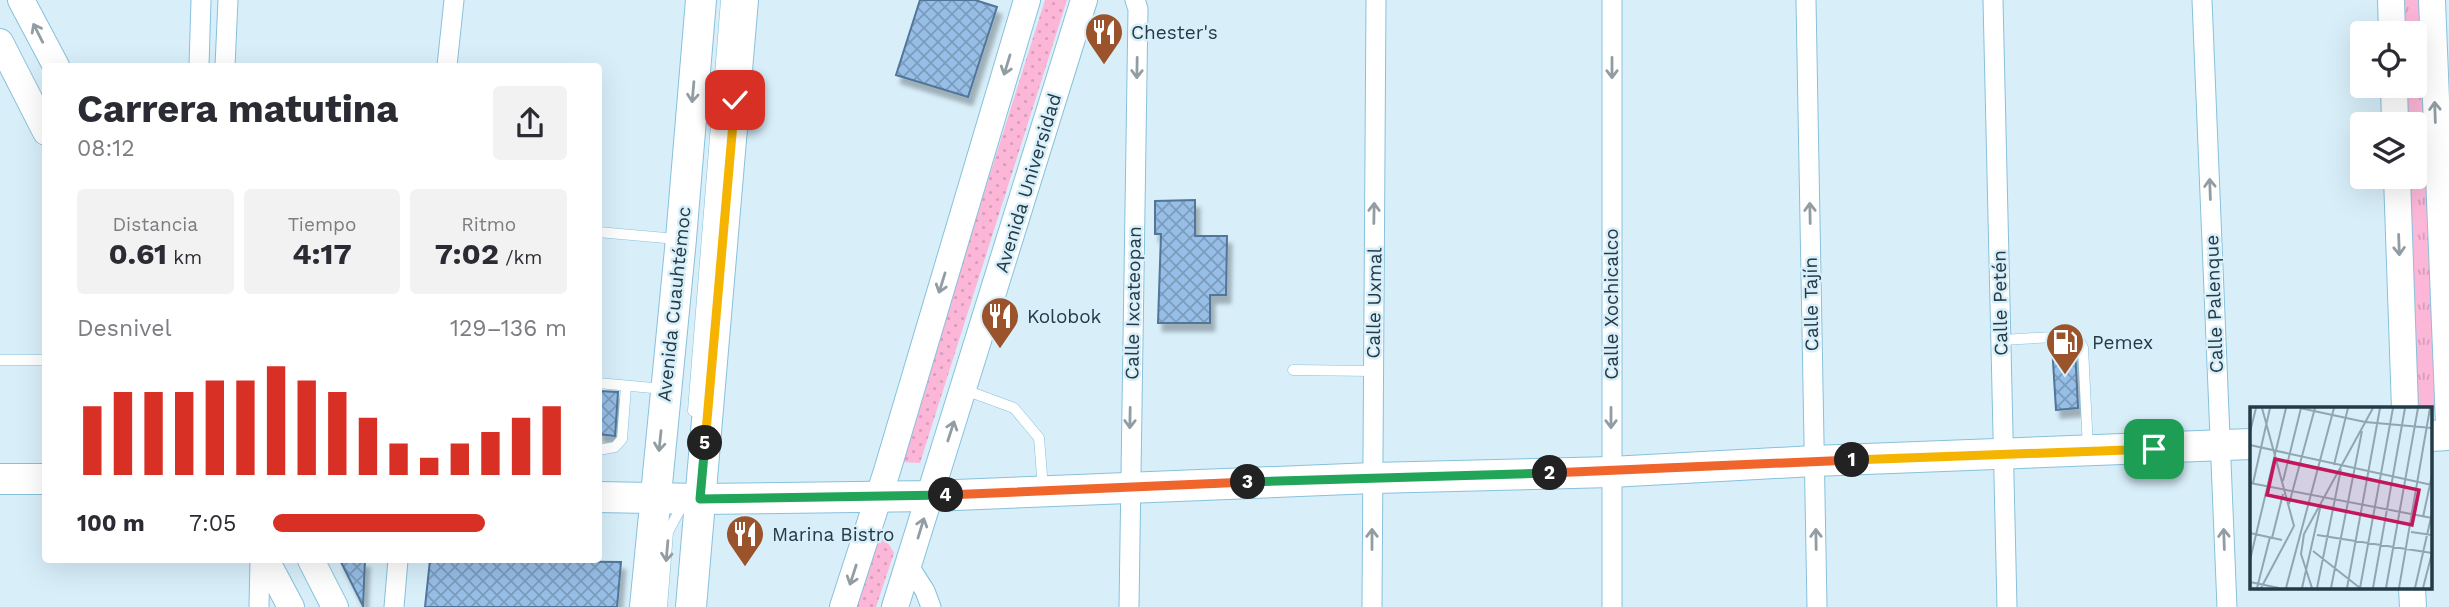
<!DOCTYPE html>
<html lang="es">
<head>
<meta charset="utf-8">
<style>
  :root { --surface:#fff; --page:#f2f2f3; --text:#2b2b33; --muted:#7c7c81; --accent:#d93025 }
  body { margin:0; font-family:"Work Sans",sans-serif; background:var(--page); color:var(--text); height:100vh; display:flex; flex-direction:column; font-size:26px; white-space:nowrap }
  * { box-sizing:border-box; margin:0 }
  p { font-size:23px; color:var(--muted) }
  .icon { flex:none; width:38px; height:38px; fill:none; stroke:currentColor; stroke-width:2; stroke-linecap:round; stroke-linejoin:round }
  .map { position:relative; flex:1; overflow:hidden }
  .drawer { position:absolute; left:42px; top:63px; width:560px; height:500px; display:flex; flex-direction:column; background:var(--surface); border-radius:7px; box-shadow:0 7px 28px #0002 }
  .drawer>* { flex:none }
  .controls { position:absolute; left:2350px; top:21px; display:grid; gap:14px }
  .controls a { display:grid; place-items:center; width:77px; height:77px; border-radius:7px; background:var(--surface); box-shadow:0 7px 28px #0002; font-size:35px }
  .pin { position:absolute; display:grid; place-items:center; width:60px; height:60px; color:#fff; margin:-30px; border-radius:14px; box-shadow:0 4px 10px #0006 }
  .km { position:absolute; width:35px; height:35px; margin:-18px; border-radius:50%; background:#222; color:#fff; font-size:19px; line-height:35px; text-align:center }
  .round { display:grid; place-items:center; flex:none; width:74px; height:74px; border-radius:7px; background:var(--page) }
  .summary { display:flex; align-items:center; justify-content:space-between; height:119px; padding:0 35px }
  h1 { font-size:38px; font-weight:700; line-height:52px }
  .metrics { display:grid; grid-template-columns:repeat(3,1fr); gap:10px; height:119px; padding:7px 35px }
  .metrics div { display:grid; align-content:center; border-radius:7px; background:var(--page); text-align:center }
  .metrics b { font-size:30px; font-weight:700 }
  .metrics small { font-size:19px; font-weight:400 }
  .metrics p { font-size:19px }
  .chart { height:196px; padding:14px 35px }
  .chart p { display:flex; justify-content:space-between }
  .chart svg { width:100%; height:126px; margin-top:7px; stroke:var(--accent); stroke-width:6 }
  ul { padding:0 35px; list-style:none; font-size:23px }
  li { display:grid; grid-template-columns:112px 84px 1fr; align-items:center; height:52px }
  li i { height:18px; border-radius:9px; background:var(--accent) }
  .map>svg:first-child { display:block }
  .grass { fill:url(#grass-dots) }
  .park { fill:url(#park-tufts) }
  .building { fill:url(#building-cross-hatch); stroke:#51769a; stroke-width:2; filter:url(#shadow) }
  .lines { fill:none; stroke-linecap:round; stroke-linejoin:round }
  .lane-casing { stroke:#87c1dc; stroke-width:11 }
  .street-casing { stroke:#87c1dc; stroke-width:21 }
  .secondary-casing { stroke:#87c1dc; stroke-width:28 }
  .primary-casing { stroke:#87c1dc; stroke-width:32 }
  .lane { stroke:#fff; stroke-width:10 }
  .street { stroke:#fff; stroke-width:19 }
  .secondary { stroke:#fff; stroke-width:26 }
  .primary { stroke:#fff; stroke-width:30 }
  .oneway { stroke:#919da2 }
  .split-1-casing { stroke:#fff; stroke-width:14 }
  .split-2-casing { stroke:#fff; stroke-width:14 }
  .split-3-casing { stroke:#fff; stroke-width:14 }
  .split-4-casing { stroke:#fff; stroke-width:14 }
  .split-5-casing { stroke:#fff; stroke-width:14 }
  .split-6-casing { stroke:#fff; stroke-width:14 }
  .split-1 { stroke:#f5b400; stroke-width:9 }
  .split-2 { stroke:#f0652b; stroke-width:9 }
  .split-3 { stroke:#22a559; stroke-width:9 }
  .split-4 { stroke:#f0652b; stroke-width:9 }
  .split-5 { stroke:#22a559; stroke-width:9 }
  .split-6 { stroke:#f5b400; stroke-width:9 }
  .labels { text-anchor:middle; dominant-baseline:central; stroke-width:5; stroke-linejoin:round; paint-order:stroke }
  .poi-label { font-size:19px; fill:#233b46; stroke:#d8effa; text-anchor:start }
  .street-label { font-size:19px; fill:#233b46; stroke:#d8effa }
  .inset-road { fill:none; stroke:#90a7b2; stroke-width:2 }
  .view { fill:#c2185b; fill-opacity:0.15; stroke:#c2185b; stroke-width:3.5 }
  .inset-edge { fill:none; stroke:#233b46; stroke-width:3.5 }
</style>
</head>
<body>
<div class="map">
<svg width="2449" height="607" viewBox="0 0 2449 607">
  <defs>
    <pattern id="grass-dots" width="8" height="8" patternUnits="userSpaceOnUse" patternTransform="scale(1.75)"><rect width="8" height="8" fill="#fcb6d8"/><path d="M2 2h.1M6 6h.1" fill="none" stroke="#d89dbb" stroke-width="1.8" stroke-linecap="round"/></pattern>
    <pattern id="park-tufts" width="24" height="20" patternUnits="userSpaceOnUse" patternTransform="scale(1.75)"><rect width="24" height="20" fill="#fcb6d8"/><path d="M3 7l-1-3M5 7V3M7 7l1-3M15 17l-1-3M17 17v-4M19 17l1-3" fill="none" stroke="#d89dbb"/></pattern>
    <pattern id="building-cross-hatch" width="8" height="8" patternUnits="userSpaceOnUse" patternTransform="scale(1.75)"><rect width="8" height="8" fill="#97bee6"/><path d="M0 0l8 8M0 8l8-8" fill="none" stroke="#7b9cbc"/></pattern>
    <filter id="shadow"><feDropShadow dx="4.5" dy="8" stdDeviation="2" flood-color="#0004"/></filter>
  </defs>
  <rect width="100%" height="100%" fill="#d8effa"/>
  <g class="grass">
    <path d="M 1045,0 L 1067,0 L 920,463 L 899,462 Z"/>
    <path d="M 881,531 L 894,553 L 876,607 L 857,607 Z"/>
  </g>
  <path class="park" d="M 2400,0 L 2427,0 L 2444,410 L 2415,409 L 2406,177 L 2415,177 L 2415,124 L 2404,124 L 2403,86 L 2415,86 L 2415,33 L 2401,33 Z"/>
  <g class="building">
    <path d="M 920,0 L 975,0 L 997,7 L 968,97 L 896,75 Z"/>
    <path d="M 1195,200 L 1195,236 L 1227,236 L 1226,295 L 1210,295 L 1210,323 L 1158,323 L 1161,234 L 1155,234 L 1155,201 Z"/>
    <path d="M 2068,344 L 2075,348 L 2078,408 L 2056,410 L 2052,345 Z"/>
    <path d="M 598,391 L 618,392 L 615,436 L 598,434 Z"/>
    <path d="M 340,560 L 365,560 L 363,606 Z"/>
    <path d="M 430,560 L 621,562 L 617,607 L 425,607 Z"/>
  </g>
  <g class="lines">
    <defs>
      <g id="lane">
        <path d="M 598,232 L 677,239"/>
        <path d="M 2002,340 L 2070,336 L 2080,342 L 2083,348 L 2088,449"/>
        <path d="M 0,360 L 46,360"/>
        <path d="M 1293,370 L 1373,371"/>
        <path d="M 598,383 L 664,389"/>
        <path d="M 965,390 L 1014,408 L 1039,438 L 1043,488"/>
        <path d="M 693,411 L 726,0"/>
        <path d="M 598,450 L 615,447 L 622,439 L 626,386"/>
        <path d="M 662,607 L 668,532 L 684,502"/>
      </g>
      <g id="street">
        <path d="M 1612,0 L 1612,607"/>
        <path d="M 1806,0 L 1817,607"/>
        <path d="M 1993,0 L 2007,607"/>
        <path d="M 2202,0 L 2227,607"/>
        <path d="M 199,66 L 201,0"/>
        <path d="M 225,66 L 228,0"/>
        <path d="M 447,66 L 454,0"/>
        <path d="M 909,566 L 925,591 L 931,607"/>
        <path d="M 259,607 L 260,560"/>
        <path d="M 394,607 L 398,560"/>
        <path d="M 1129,607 L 1138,9 L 1135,0"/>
        <path d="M 1372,607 L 1376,0"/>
      </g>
      <g id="secondary">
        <path d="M 21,0 L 56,66"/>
        <path d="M 2391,0 L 2392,33"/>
        <path d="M 2432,0 L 2449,425"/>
        <path d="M 0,42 L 46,132"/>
        <path d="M 2394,86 L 2395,124"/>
        <path d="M 2397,177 L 2405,409"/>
        <path d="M 266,560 L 291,607"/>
        <path d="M 311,560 L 335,607"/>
        <path d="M 2412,588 L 2413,607"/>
        <path d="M 843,607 L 887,471 L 1027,0"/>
        <path d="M 895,607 L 1084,0"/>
      </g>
      <g id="primary">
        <path d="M 2430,436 L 2449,435"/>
        <path d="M 0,479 L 46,479"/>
        <path d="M 598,497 L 700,499 L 931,496 L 1373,478 L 1611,472 L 1814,461 L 2251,444"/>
        <path d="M 645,607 L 681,239 L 701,0"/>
        <path d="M 691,607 L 743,0"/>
      </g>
    </defs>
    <use href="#lane" class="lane-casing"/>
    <use href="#street" class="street-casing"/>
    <use href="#secondary" class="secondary-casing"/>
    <use href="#primary" class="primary-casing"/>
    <use href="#lane" class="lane"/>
    <use href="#street" class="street"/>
    <use href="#secondary" class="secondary"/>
    <use href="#primary" class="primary"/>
  </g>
  <defs><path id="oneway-shaft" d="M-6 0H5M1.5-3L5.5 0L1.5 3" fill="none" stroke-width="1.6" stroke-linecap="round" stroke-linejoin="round" transform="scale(1.75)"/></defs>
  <g class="oneway">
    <use href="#oneway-shaft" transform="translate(38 33) rotate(-117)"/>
    <use href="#oneway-shaft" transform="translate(1007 65) rotate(107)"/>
    <use href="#oneway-shaft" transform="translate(1137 68) rotate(91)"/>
    <use href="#oneway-shaft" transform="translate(1612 68) rotate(90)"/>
    <use href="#oneway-shaft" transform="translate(693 92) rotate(95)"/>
    <use href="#oneway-shaft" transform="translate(2435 112) rotate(-92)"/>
    <use href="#oneway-shaft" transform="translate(2210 189) rotate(-92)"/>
    <use href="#oneway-shaft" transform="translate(1374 213) rotate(-89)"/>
    <use href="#oneway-shaft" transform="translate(1810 213) rotate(-91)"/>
    <use href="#oneway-shaft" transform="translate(2399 245) rotate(88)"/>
    <use href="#oneway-shaft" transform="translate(942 283) rotate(107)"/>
    <use href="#oneway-shaft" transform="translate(1130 418) rotate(91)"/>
    <use href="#oneway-shaft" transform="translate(1611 418) rotate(90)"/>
    <use href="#oneway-shaft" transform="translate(951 431) rotate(-72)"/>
    <use href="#oneway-shaft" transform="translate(660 441) rotate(96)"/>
    <use href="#oneway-shaft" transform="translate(921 528) rotate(-73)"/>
    <use href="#oneway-shaft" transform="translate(1372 539) rotate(-90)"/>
    <use href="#oneway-shaft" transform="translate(1816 539) rotate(-91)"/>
    <use href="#oneway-shaft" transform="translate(2224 539) rotate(-92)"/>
    <use href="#oneway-shaft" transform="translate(667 551) rotate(95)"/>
    <use href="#oneway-shaft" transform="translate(853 575) rotate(108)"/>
  </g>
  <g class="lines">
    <defs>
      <path id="split-1" d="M 1852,460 L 2154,449"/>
      <path id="split-2" d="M 1550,473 L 1852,460"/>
      <path id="split-3" d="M 1248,482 L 1550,473"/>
      <path id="split-4" d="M 946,495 L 1248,482"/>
      <path id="split-5" d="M 705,443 L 700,499 L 946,495"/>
      <path id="split-6" d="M 705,443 L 735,100"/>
    </defs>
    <use href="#split-1" class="split-1-casing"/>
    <use href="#split-2" class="split-2-casing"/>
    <use href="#split-3" class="split-3-casing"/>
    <use href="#split-4" class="split-4-casing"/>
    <use href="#split-5" class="split-5-casing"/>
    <use href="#split-6" class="split-6-casing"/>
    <use href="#split-1" class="split-1"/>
    <use href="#split-2" class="split-2"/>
    <use href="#split-3" class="split-3"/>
    <use href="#split-4" class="split-4"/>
    <use href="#split-5" class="split-5"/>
    <use href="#split-6" class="split-6"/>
  </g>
  <defs>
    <symbol id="restaurant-pin" viewBox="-11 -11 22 30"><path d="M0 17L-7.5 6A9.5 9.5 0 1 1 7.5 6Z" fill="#9a532b" stroke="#d8effa"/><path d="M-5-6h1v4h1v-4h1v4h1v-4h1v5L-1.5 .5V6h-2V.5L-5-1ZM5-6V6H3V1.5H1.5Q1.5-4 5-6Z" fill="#fff"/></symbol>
    <symbol id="fuel-pin" viewBox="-11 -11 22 30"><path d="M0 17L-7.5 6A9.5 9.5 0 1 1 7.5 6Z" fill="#9a532b" stroke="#d8effa"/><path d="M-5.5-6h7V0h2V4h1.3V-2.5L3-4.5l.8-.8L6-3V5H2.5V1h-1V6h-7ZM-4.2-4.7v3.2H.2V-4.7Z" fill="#fff"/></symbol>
  </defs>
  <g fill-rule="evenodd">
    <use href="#restaurant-pin" x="1082" y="10" width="44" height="60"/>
    <use href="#restaurant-pin" x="978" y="294" width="44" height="60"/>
    <use href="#fuel-pin" x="2043" y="320" width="44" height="60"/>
    <use href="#restaurant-pin" x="723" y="512" width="44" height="60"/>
  </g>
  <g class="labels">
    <g class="poi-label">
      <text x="1131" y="32">Chester's</text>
      <text x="1027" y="316">Kolobok</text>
      <text x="2092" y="342">Pemex</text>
      <text x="772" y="534">Marina Bistro</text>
    </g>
    <g class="street-label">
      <text transform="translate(1028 183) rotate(-73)">Avenida Universidad</text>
      <text transform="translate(1133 303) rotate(-89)">Calle Ixcateopan</text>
      <text transform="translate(1374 303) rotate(-89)">Calle Uxmal</text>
      <text transform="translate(2000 303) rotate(-91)">Calle Petén</text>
      <text transform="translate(674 304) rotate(-84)">Avenida Cuauhtémoc</text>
      <text transform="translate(1611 304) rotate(-90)">Calle Xochicalco</text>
      <text transform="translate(1811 304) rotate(-91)">Calle Tajín</text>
      <text transform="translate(2214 304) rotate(-92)">Calle Palenque</text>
    </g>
  </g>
  <g transform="translate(2250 407)">
    <rect width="182" height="182" fill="#d8effa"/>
    <path class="inset-road" d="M 50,1 L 115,15 L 182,21M 0,25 L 6,1M 0,38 L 182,78M 84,58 L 98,1M 33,74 L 51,1M 0,76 L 182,111M 3,76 L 20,1M 39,97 L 65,1M 173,110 L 182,68M 161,125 L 182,128M 0,126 L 32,133M 67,128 L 182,146M 22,131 L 33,87M 63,144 L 110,181M 0,153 L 36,1M 0,175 L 29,181M 7,181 L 20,130M 11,181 L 44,119 L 12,1M 36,181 L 84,1M 52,181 L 71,97M 62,181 L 51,147 L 54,127 L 123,1M 67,181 L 91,62M 81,181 L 112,24M 97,181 L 130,1M 110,181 L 143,1M 123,181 L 155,1M 136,181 L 168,1M 149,181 L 180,1M 165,181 L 182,106M 173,181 L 182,146"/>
    <path class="view" d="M 25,52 L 169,83 L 162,118 L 17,88 Z"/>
    <rect width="182" height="182" class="inset-edge"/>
  </g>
</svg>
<div class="controls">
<a><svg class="icon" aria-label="locate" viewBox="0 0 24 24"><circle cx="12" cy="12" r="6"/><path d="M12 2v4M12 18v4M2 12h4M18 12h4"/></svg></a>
<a><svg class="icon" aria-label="layers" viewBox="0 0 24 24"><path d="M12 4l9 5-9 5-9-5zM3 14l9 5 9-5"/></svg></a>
</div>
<div class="pin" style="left:2154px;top:449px;background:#1e9e55"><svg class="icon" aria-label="arrive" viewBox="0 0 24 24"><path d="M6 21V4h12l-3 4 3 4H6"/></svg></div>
<div class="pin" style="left:735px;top:100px;background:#d93025"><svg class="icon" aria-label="check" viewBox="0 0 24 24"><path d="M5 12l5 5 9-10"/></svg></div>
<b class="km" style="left:1852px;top:460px">1</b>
<b class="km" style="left:1550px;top:473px">2</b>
<b class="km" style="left:1248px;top:482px">3</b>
<b class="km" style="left:946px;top:495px">4</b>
<b class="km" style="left:705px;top:443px">5</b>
<section class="drawer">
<div class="summary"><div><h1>Carrera matutina</h1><p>08:12</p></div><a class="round"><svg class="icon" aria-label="share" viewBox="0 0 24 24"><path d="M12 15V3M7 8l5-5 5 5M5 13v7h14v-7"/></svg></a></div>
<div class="metrics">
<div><p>Distancia</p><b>0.61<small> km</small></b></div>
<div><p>Tiempo</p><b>4:17</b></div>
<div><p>Ritmo</p><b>7:02<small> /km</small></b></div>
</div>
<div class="chart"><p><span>Desnivel</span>129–136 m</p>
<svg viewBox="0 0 160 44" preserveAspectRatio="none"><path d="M5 44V20M15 44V15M25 44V15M35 44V15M45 44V11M55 44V11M65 44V6M75 44V11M85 44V15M95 44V24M105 44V33M115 44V38M125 44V33M135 44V29M145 44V24M155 44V20"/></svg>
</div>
<ul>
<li><b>100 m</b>7:05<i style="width:72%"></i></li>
</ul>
</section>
</div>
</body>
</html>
